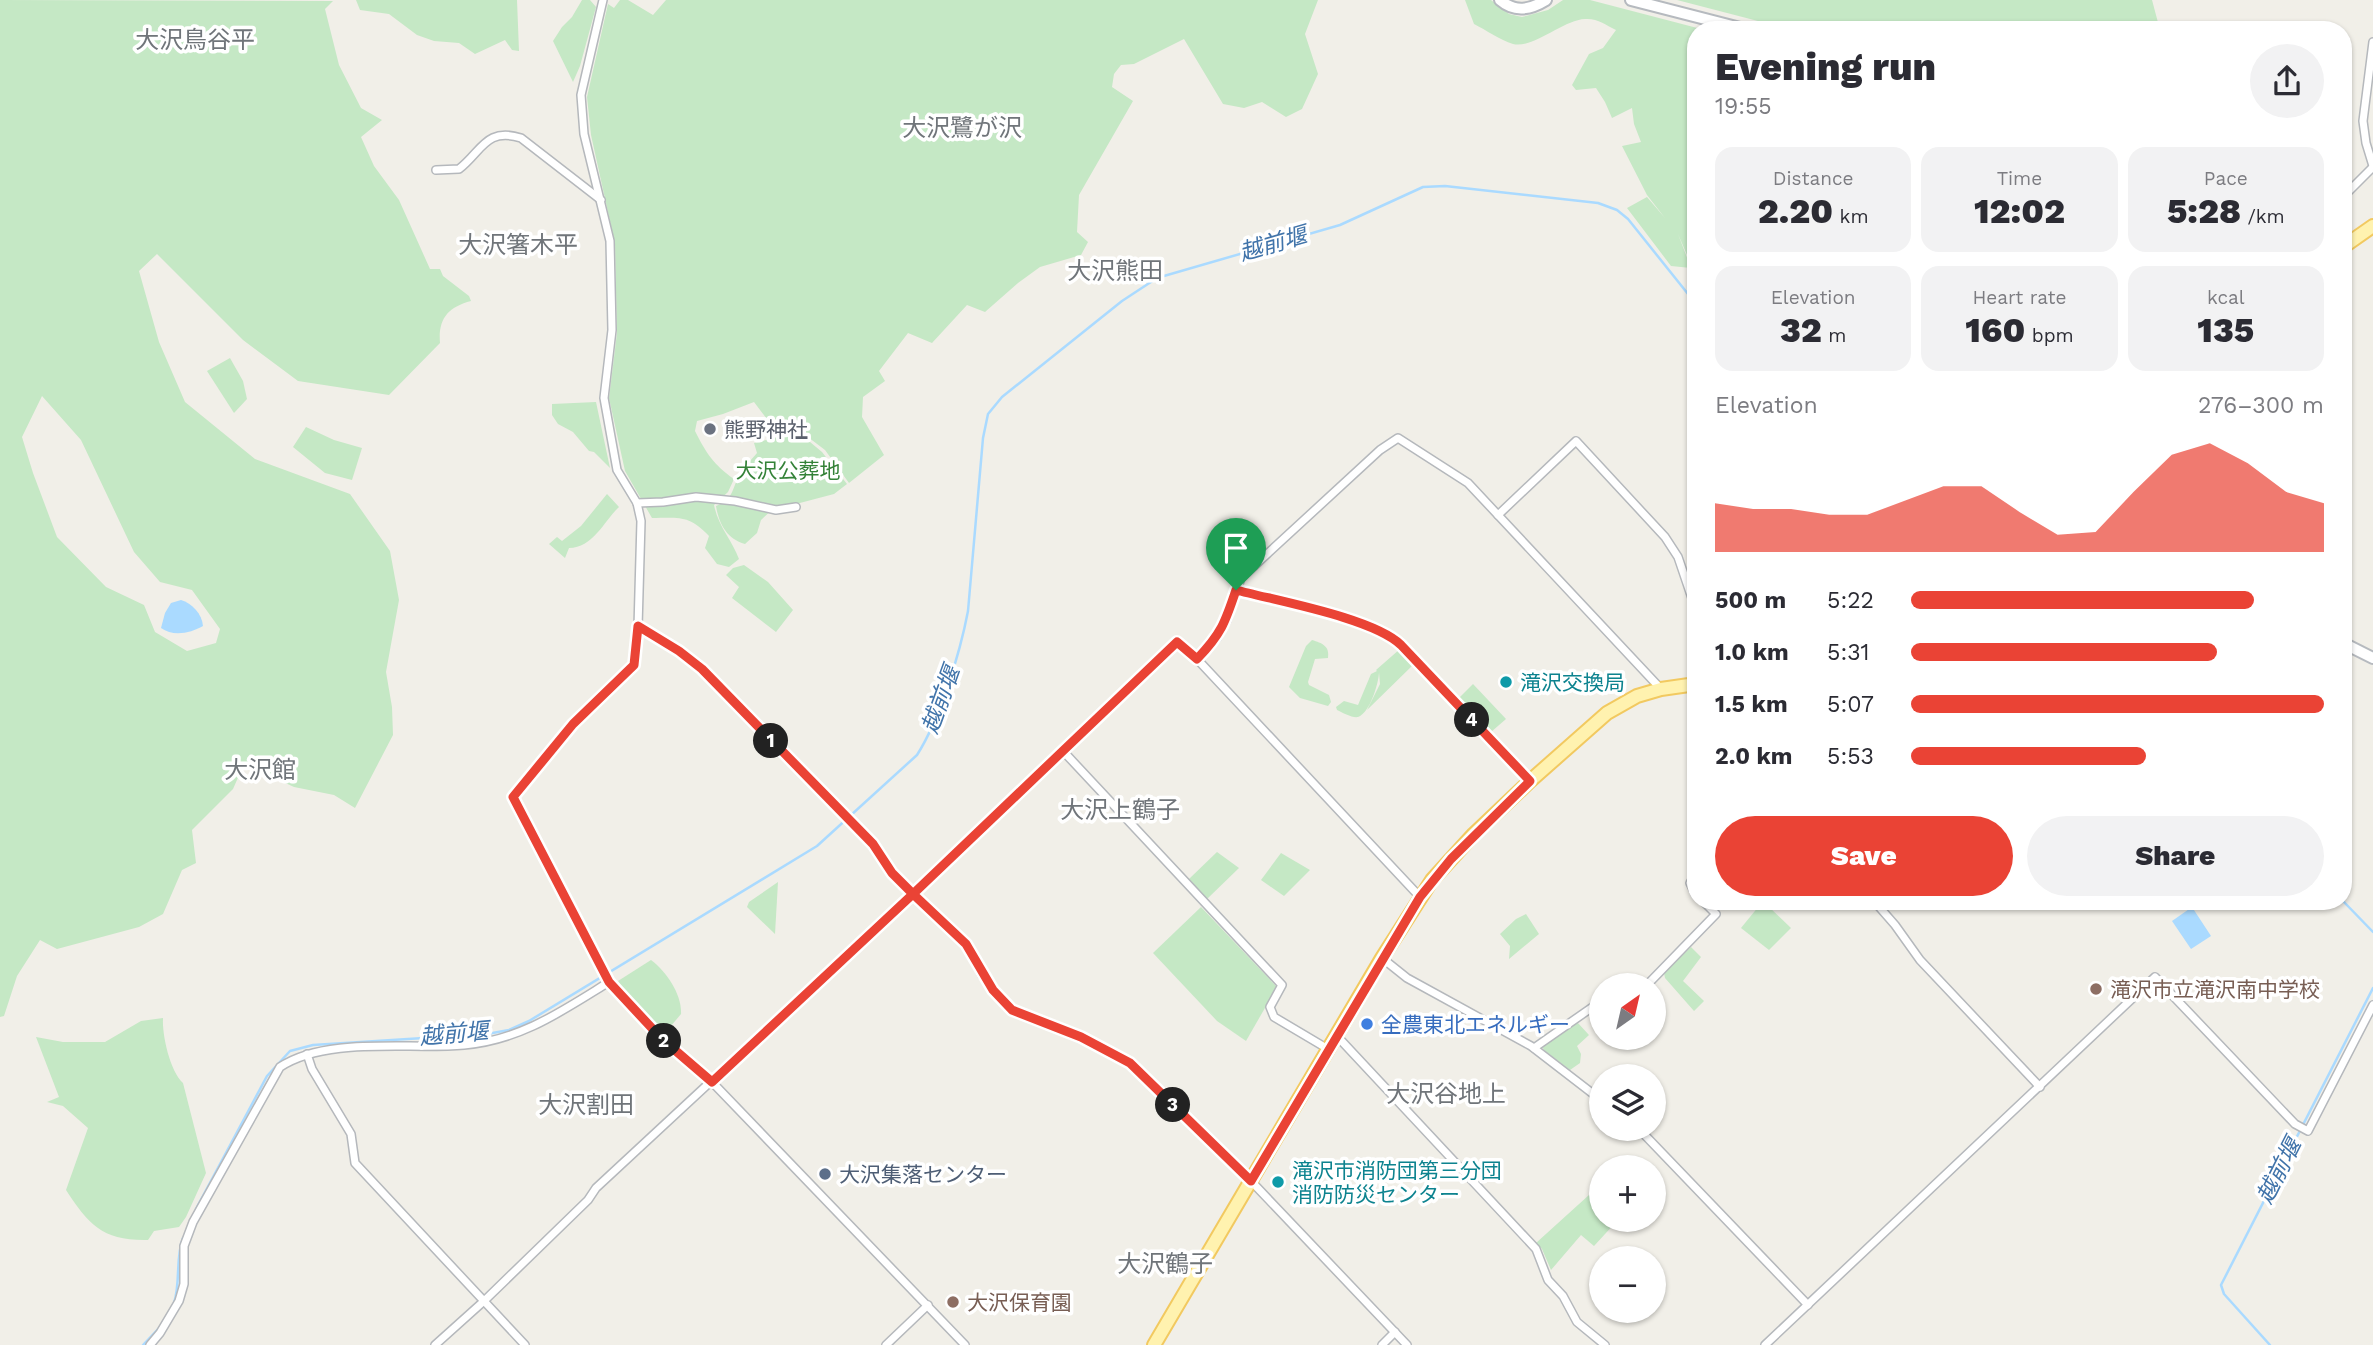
<!DOCTYPE html>
<html lang="en">
<head>
<meta charset="utf-8">
<style>
  :root { --surface:#fff; --page:#f2f2f3; --text:#2b2b33; --muted:#7c7c81; --accent:#ea4335 }
  body { margin:0; font-family:"Work Sans","Noto Sans JP",sans-serif; background:var(--page); color:var(--text); height:100vh; display:flex; flex-direction:column; font-size:26px; white-space:nowrap }
  * { box-sizing:border-box; margin:0 }
  p { font-size:23px; color:var(--muted) }
  .icon { flex:none; width:38px; height:38px; fill:none; stroke:currentColor; stroke-width:2; stroke-linecap:round; stroke-linejoin:round }
  .map { position:relative; flex:1; overflow:hidden }
  .sheet { position:absolute; left:1687px; top:21px; width:665px; height:889px; display:flex; flex-direction:column; background:var(--surface); border-radius:28px; box-shadow:0 2px 5px #0004 }
  .sheet>* { flex:none }
  .needle { width:46px; rotate:34deg }
  .buttons { position:absolute; left:1589px; top:973px; display:grid; gap:14px }
  .buttons a { display:grid; place-items:center; width:77px; height:77px; border-radius:50%; background:var(--surface); box-shadow:0 2px 5px #0004; font-size:35px }
  .pin { position:absolute; display:grid; place-items:center; width:60px; height:60px; color:#fff; margin:-72px -30px; border-radius:50% 50% 50% 0; rotate:-45deg; box-shadow:0 0 7px #0007 }
  .pin .icon { rotate:45deg }
  .km { position:absolute; width:35px; height:35px; margin:-18px; border-radius:50%; background:#222; color:#fff; font-size:19px; line-height:35px; text-align:center }
  .round { display:grid; place-items:center; flex:none; width:74px; height:74px; border-radius:37px; background:var(--page) }
  .headline { display:flex; align-items:center; justify-content:space-between; height:119px; padding:0 28px }
  h1 { font-size:38px; font-weight:800; line-height:52px }
  .figures { display:grid; grid-template-columns:repeat(3,1fr); gap:10px; height:119px; padding:7px 28px }
  .figures div { display:grid; align-content:center; border-radius:18px; background:var(--page); text-align:center }
  .figures b { font-size:35px; font-weight:800 }
  .figures small { font-size:19px; font-weight:400 }
  .figures p { font-size:19px }
  .chart { height:196px; padding:14px 28px }
  .chart p { display:flex; justify-content:space-between }
  .chart svg { width:100%; height:126px; margin-top:7px; fill:var(--accent); opacity:.7 }
  .button { display:flex; gap:14px; margin-top:auto; padding:14px 28px }
  .button a { flex:1; height:80px; border-radius:42px; background:var(--accent); color:#fff; font-size:28px; font-weight:800; line-height:80px; text-align:center }
  .button a+a { background:var(--page); color:var(--text) }
  ul { padding:0 28px; list-style:none; font-size:23px }
  li { display:grid; grid-template-columns:112px 84px 1fr; align-items:center; height:52px }
  li i { height:18px; border-radius:9px; background:var(--accent) }
  .map>svg:first-child { display:block }
  .green { fill:#c5e8c5; fill-rule:evenodd }
  .water { fill:#aadaff }
  .lines { fill:none; stroke-linecap:round; stroke-linejoin:round }
  .stream { stroke:#aadaff; stroke-width:2.5 }
  .street-casing { stroke:#b5b8bc; stroke-width:10 }
  .secondary-casing { stroke:#b6babf; stroke-width:14 }
  .primary-casing { stroke:#f2c960; stroke-width:16 }
  .street { stroke:#fff; stroke-width:7 }
  .secondary { stroke:#fff; stroke-width:10 }
  .primary { stroke:#fff2af; stroke-width:12 }
  .route-casing { stroke:#fff; stroke-width:14 }
  .route { stroke:#ea4335; stroke-width:9 }
  .worship-dot { fill:#6b7280; stroke:#fff; stroke-width:2.5 }
  .culture-dot { fill:#0f9aa8; stroke:#fff; stroke-width:2.5 }
  .education-dot { fill:#8d6e63; stroke:#fff; stroke-width:2.5 }
  .shop-dot { fill:#3f7fe0; stroke:#fff; stroke-width:2.5 }
  .service-dot { fill:#5c6f8a; stroke:#fff; stroke-width:2.5 }
  .labels { text-anchor:middle; dominant-baseline:central; stroke-width:7; stroke-linejoin:round; paint-order:stroke }
  .worship-label { font-size:21px; fill:#5b616d; stroke:#fff; text-anchor:start }
  .park-label { font-size:21px; fill:#348238; stroke:#fff }
  .culture-label { font-size:21px; fill:#0d838f; stroke:#fff; text-anchor:start }
  .education-label { font-size:21px; fill:#785e54; stroke:#fff; text-anchor:start }
  .shop-label { font-size:21px; fill:#366cbe; stroke:#fff; text-anchor:start }
  .service-label { font-size:21px; fill:#4e5e75; stroke:#fff; text-anchor:start }
  .water-label { font-size:23px; font-style:italic; fill:#4174aa; stroke:#fff }
  .quarter-label { font-size:24px; fill:#70757a; stroke:#fff }
</style>
</head>
<body>
<div class="map">
<svg width="2373" height="1345" viewBox="0 0 2373 1345">
  <rect width="100%" height="100%" fill="#f1efe8"/>
  <g class="green">
    <path d="M 0,0 L 333,1 L 325,9 L 339,65 L 361,108 L 382,120 L 361,137 L 374,166 L 399,200 L 430,269 L 440,269 L 443,276 L 469,296 L 471,301 C 448,307 438,319 440,343 L 389,395 L 298,381 L 243,340 L 157,254 L 139,271 L 159,342 L 185,402 L 255,459 L 350,494 L 390,551 L 399,600 L 386,672 L 392,707 L 393,735 L 355,808 L 334,795 L 294,787 L 244,764 L 233,789 L 192,830 L 196,863 L 182,870 L 163,914 L 139,927 L 57,949 L 40,940 L 17,976 L 4,1016 L 0,1017 ZM 42,396 L 81,440 L 134,552 L 160,582 L 192,590 L 220,629 L 216,643 L 187,651 L 155,632 L 144,605 L 106,587 L 57,537 L 33,473 L 22,437 Z"/>
    <path d="M 356,0 L 517,0 L 519,51 L 512,50 L 505,40 L 475,54 L 459,43 L 434,41 L 417,35 L 389,14 L 360,10 Z"/>
    <path d="M 582,0 L 590,0 L 596,7 L 580,66 L 573,82 L 553,41 L 562,27 L 572,17 Z"/>
    <path d="M 620,0 L 628,0 L 653,15 L 666,0 L 1318,0 L 1305,34 L 1318,74 L 1302,109 L 1286,117 L 1262,102 L 1244,108 L 1223,104 L 1184,39 L 1134,64 L 1121,65 L 1114,74 L 1112,87 L 1133,101 L 1079,195 L 1077,232 L 1088,242 L 1081,255 L 1040,267 L 1018,283 L 985,312 L 967,305 L 932,343 L 908,333 L 879,371 L 885,381 L 863,397 L 862,417 L 884,455 L 849,483 L 825,450 L 800,431 L 779,435 L 754,402 L 723,414 L 697,421 L 695,431 C 706,453 714,465 734,479 L 728,492 L 714,505 C 718,526 732,540 739,559 L 729,567 L 717,564 L 705,548 L 709,536 C 689,515 680,518 652,518 L 625,471 L 609,398 L 617,333 L 615,244 L 591,135 L 587,97 L 608,4 L 614,8 Z"/>
    <path d="M 1465,0 L 1491,0 L 1509,14 L 1522,17 L 1548,10 L 1563,0 L 1590,0 L 1705,30 L 1696,30 L 1696,281 L 1693,269 L 1678,234 L 1691,268 L 1671,266 L 1627,208 L 1647,197 L 1665,218 L 1647,195 L 1622,146 L 1641,142 L 1634,124 L 1632,108 L 1612,118 L 1605,102 L 1596,88 L 1576,90 L 1572,85 L 1589,54 L 1603,48 L 1616,30 C 1606,25 1597,18 1585,19 C 1563,20 1533,49 1513,44 C 1500,40 1486,30 1474,24 Z"/>
    <path d="M 1677,0 L 2152,0 L 2160,30 L 1793,30 Z"/>
    <path d="M 230,358 L 243,381 L 247,399 L 234,413 L 207,371 Z"/>
    <path d="M 596,402 L 610,468 L 594,452 L 589,451 L 573,432 L 558,424 L 552,415 L 552,404 Z"/>
    <path d="M 306,427 L 334,440 L 362,448 L 352,480 L 325,473 L 293,447 Z"/>
    <path d="M 798,432 L 822,452 L 847,484 L 834,494 L 796,504 L 775,507 L 761,520 L 757,533 L 745,544 C 727,539 719,524 716,506 C 733,500 732,489 739,476 C 744,467 750,461 757,453 L 754,443 Z"/>
    <path d="M 607,494 L 619,507 C 604,521 593,548 569,548 L 565,558 L 549,544 L 557,537 L 562,541 L 581,526 Z"/>
    <path d="M 744,565 L 768,582 L 793,610 L 776,632 L 732,598 L 739,587 L 726,575 L 733,568 Z"/>
    <path d="M 1312,640 C 1322,643 1330,646 1328,658 L 1315,659 L 1308,682 L 1309,685 L 1329,695 L 1331,702 L 1328,706 L 1300,698 L 1289,687 L 1306,646 Z"/>
    <path d="M 1400,649 L 1414,664 L 1367,710 L 1380,684 L 1379,672 C 1379,682 1370,713 1358,717 C 1352,718 1343,713 1337,710 L 1336,707 L 1344,701 L 1358,705 L 1371,674 L 1377,671 L 1376,670 Z"/>
    <path d="M 1473,684 L 1506,719 L 1491,732 L 1459,698 Z"/>
    <path d="M 1217,852 L 1239,868 L 1207,899 L 1189,879 Z"/>
    <path d="M 1281,853 L 1310,870 L 1284,896 L 1261,880 Z"/>
    <path d="M 778,882 L 775,934 L 747,907 L 749,902 Z"/>
    <path d="M 1763,901 L 1791,928 L 1769,950 L 1741,928 Z"/>
    <path d="M 1201,907 L 1277,987 L 1246,1041 L 1217,1021 L 1153,953 Z"/>
    <path d="M 1526,914 L 1539,934 L 1509,959 L 1510,946 L 1500,934 L 1516,919 Z"/>
    <path d="M 1691,947 L 1701,957 L 1683,981 L 1704,1001 L 1694,1011 L 1665,978 L 1664,973 Z"/>
    <path d="M 651,960 C 667,972 682,995 681,1014 L 665,1033 L 661,1033 C 645,1018 628,1000 618,981 Z"/>
    <path d="M 163,1018 C 162,1035 170,1071 183,1083 L 206,1173 L 186,1217 L 179,1227 L 154,1231 L 148,1240 C 103,1241 89,1225 66,1190 L 88,1128 L 63,1106 L 47,1102 L 59,1097 L 36,1037 L 63,1042 L 105,1042 L 141,1021 Z"/>
    <path d="M 1577,1022 L 1589,1035 L 1577,1046 L 1581,1054 L 1580,1063 L 1570,1070 L 1545,1051 L 1542,1047 Z"/>
    <path d="M 1589,1195 L 1601,1207 L 1601,1220 L 1613,1220 L 1616,1222 L 1594,1246 L 1581,1235 L 1551,1270 L 1542,1249 L 1536,1243 Z"/>
  </g>
  <g class="water">
    <path d="M 181,600 C 192,603 202,614 203,626 C 191,633 173,637 161,628 L 165,613 L 171,603 Z"/>
    <path d="M 2192,907 L 2211,936 L 2191,949 L 2172,921 Z"/>
  </g>
  <g class="lines">
    <g class="stream">
      <path d="M 2343,901 L 2373,932"/>
      <path d="M 196,1209 L 267,1076 L 290,1051 L 313,1045 L 487,1034 L 509,1030 L 529,1021 L 817,846 L 917,755 C 940,719 960,653 968,611 L 983,438 L 988,414 L 1002,397 L 1122,301 L 1157,278 L 1340,225 L 1423,187 L 1445,186 L 1598,203 L 1617,210 L 1628,219 L 1696,304"/>
      <path d="M 174,1303 C 181,1282 175,1258 183,1238"/>
      <path d="M 143,1345 L 160,1327"/>
      <path d="M 2270,1345 L 2224,1294 L 2221,1285 L 2373,988"/>
    </g>
    <defs>
      <g id="street">
        <path d="M 603,0 L 581,95 L 584,134 L 610,241 L 612,330 L 604,398 L 617,470 L 637,503 L 641,521 L 638,627 L 634,665 L 573,724 L 513,797 L 609,982 L 662,1039 L 712,1082 L 965,1345"/>
        <path d="M 2373,42 L 2363,121 L 2366,143 L 2373,166"/>
        <path d="M 436,170 L 459,169 C 482,151 486,127 521,138 L 601,200"/>
        <path d="M 2343,193 L 2346,194 L 2373,167"/>
        <path d="M 637,503 L 663,502 L 696,497 L 735,501 L 776,510 L 796,507"/>
        <path d="M 1498,515 L 1576,441 L 1665,537 L 1678,557 L 1696,610"/>
        <path d="M 1236,590 C 1277,601 1372,618 1401,645 L 1530,781"/>
        <path d="M 638,627 L 679,651 L 702,669 L 851,820 L 873,844 L 892,873 L 966,944 L 982,975 L 1012,1010 L 1081,1037 L 1130,1064 L 1251,1181 L 1407,1345"/>
        <path d="M 1197,659 L 1217,638 L 1227,620 L 1241,578 L 1380,450 L 1398,438 L 1468,483 L 1661,689"/>
        <path d="M 1063,751 L 1282,985 L 1270,1007 L 1274,1017 L 1328,1049"/>
        <path d="M 1696,873 L 1690,883 L 1696,895"/>
        <path d="M 1874,901 L 1895,925 L 1920,960 L 2040,1087"/>
        <path d="M 1382,958 L 1407,978 L 1531,1046 L 1601,1100"/>
        <path d="M 1647,985 L 1716,914 L 1703,901"/>
        <path d="M 1336,1035 L 1536,1249 L 1548,1280 L 1563,1296 L 1577,1322 L 1605,1345"/>
        <path d="M 1534,1048 L 1594,1006 L 1601,1008"/>
        <path d="M 307,1054 L 312,1069 L 351,1134 L 355,1163 L 525,1345"/>
        <path d="M 1639,1129 L 1808,1305"/>
        <path d="M 150,1345 L 160,1333 L 179,1301 L 184,1284 L 184,1246 L 193,1222 L 280,1067 C 327,1036 409,1050 464,1045 C 521,1040 562,1011 609,982"/>
        <path d="M 435,1345 L 484,1301 L 588,1200 L 596,1188 L 913,894 L 1177,641 L 1197,659 L 1420,897"/>
        <path d="M 886,1345 L 928,1305"/>
        <path d="M 1382,1345 L 1395,1332"/>
        <path d="M 1765,1345 L 2155,977 L 2295,1124 L 2308,1131 L 2373,1005"/>
      </g>
      <g id="secondary">
        <path d="M 1500,0 C 1515,13 1530,10 1546,0"/>
        <path d="M 1631,0 L 1748,30"/>
        <path d="M 2343,643 L 2373,658"/>
      </g>
      <g id="primary">
        <path d="M 2343,247 L 2373,226"/>
        <path d="M 1154,1345 L 1382,958 L 1432,880 L 1474,834 L 1530,781 L 1607,713 L 1637,696 L 1661,689 L 1696,684"/>
      </g>
    </defs>
    <use href="#street" class="street-casing"/>
    <use href="#secondary" class="secondary-casing"/>
    <use href="#primary" class="primary-casing"/>
    <use href="#street" class="street"/>
    <use href="#secondary" class="secondary"/>
    <use href="#primary" class="primary"/>
  </g>
  <g class="lines">
    <defs>
      <path id="route" d="M 1236,590 C 1225,623 1221,634 1197,659 L 1177,642 L 913,894 L 892,873 L 873,844 L 702,669 L 679,651 L 638,626 L 634,665 L 573,724 L 513,797 L 609,982 L 662,1039 L 712,1082 L 913,894 L 966,944 L 993,990 L 1012,1010 L 1081,1037 L 1130,1063 L 1251,1181 L 1420,897 L 1451,859 L 1530,781 L 1401,645 C 1373,618 1277,601 1236,590"/>
    </defs>
    <use href="#route" class="route-casing"/>
    <use href="#route" class="route"/>
  </g>
  <circle class="worship-dot" cx="710" cy="429" r="7"/>
  <g class="culture-dot">
    <circle cx="1506" cy="682" r="7"/>
    <circle cx="1278" cy="1182" r="7"/>
  </g>
  <g class="education-dot">
    <circle cx="2096" cy="989" r="7"/>
    <circle cx="953" cy="1302" r="7"/>
  </g>
  <circle class="shop-dot" cx="1367" cy="1024" r="7"/>
  <circle class="service-dot" cx="825" cy="1174" r="7"/>
  <g class="labels">
    <g class="worship-label">
      <text x="724" y="429">熊野神社</text>
    </g>
    <g class="park-label">
      <text x="788" y="470">大沢公葬地</text>
    </g>
    <g class="culture-label">
      <text x="1520" y="682">滝沢交換局</text>
      <text x="1292" y="1170">滝沢市消防団第三分団<tspan x="1292" dy="24">消防防災センター</tspan></text>
    </g>
    <g class="education-label">
      <text x="2110" y="989">滝沢市立滝沢南中学校</text>
      <text x="967" y="1302">大沢保育園</text>
    </g>
    <g class="shop-label">
      <text x="1381" y="1024">全農東北エネルギー</text>
    </g>
    <g class="service-label">
      <text x="839" y="1174">大沢集落センター</text>
    </g>
    <g class="water-label">
      <text transform="translate(1273 244) rotate(-16)">越前堰</text>
      <text transform="translate(941 700) rotate(-70)">越前堰</text>
      <text transform="translate(454 1034) rotate(-5)">越前堰</text>
      <text transform="translate(2279 1171) rotate(-63)">越前堰</text>
    </g>
    <g class="quarter-label">
      <text x="195" y="40">大沢鳥谷平</text>
      <text x="962" y="128">大沢鷺が沢</text>
      <text x="518" y="245">大沢箸木平</text>
      <text x="1115" y="271">大沢熊田</text>
      <text x="260" y="770">大沢館</text>
      <text x="1120" y="810">大沢上鶴子</text>
      <text x="1446" y="1094">大沢谷地上</text>
      <text x="586" y="1105">大沢割田</text>
      <text x="1165" y="1264">大沢鶴子</text>
    </g>
  </g>
</svg>
<div class="buttons">
<a><svg class="needle" viewBox="-14 -14 28 28"><path d="M0-13l5 13h-10z" fill="#e53935"/><path d="M0 13l5-13h-10z" fill="#7c7c81"/></svg></a>
<a><svg class="icon" aria-label="layers" viewBox="0 0 24 24"><path d="M12 4l9 5-9 5-9-5zM3 14l9 5 9-5"/></svg></a>
<a>+</a>
<a>−</a>
</div>
<div class="pin" style="left:1236px;top:590px;background:#1e9e55"><svg class="icon" aria-label="arrive" viewBox="0 0 24 24"><path d="M6 21V4h12l-3 4 3 4H6"/></svg></div>
<b class="km" style="left:771px;top:741px">1</b>
<b class="km" style="left:664px;top:1041px">2</b>
<b class="km" style="left:1173px;top:1105px">3</b>
<b class="km" style="left:1472px;top:720px">4</b>
<section class="sheet">
<div class="headline"><div><h1>Evening run</h1><p>19:55</p></div><a class="round"><svg class="icon" aria-label="share" viewBox="0 0 24 24"><path d="M12 15V3M7 8l5-5 5 5M5 13v7h14v-7"/></svg></a></div>
<div class="figures">
<div><p>Distance</p><b>2.20<small> km</small></b></div>
<div><p>Time</p><b>12:02</b></div>
<div><p>Pace</p><b>5:28<small> /km</small></b></div>
</div>
<div class="figures">
<div><p>Elevation</p><b>32<small> m</small></b></div>
<div><p>Heart rate</p><b>160<small> bpm</small></b></div>
<div><p>kcal</p><b>135</b></div>
</div>
<div class="chart"><p><span>Elevation</span>276–300 m</p>
<svg viewBox="0 0 160 44" preserveAspectRatio="none"><path d="M0 44V27L10 29L20 29L30 31L40 31L50 26L60 21L70 21L80 30L90 38L100 37L110 23L120 10L130 6L140 13L150 23L160 27V44z"/></svg>
</div>
<ul>
<li><b>500 m</b>5:22<i style="width:83%"></i></li>
<li><b>1.0 km</b>5:31<i style="width:74%"></i></li>
<li><b>1.5 km</b>5:07<i style="width:100%"></i></li>
<li><b>2.0 km</b>5:53<i style="width:57%"></i></li>
</ul>
<div class="button"><a>Save</a><a>Share</a></div>
</section>
</div>
</body>
</html>
